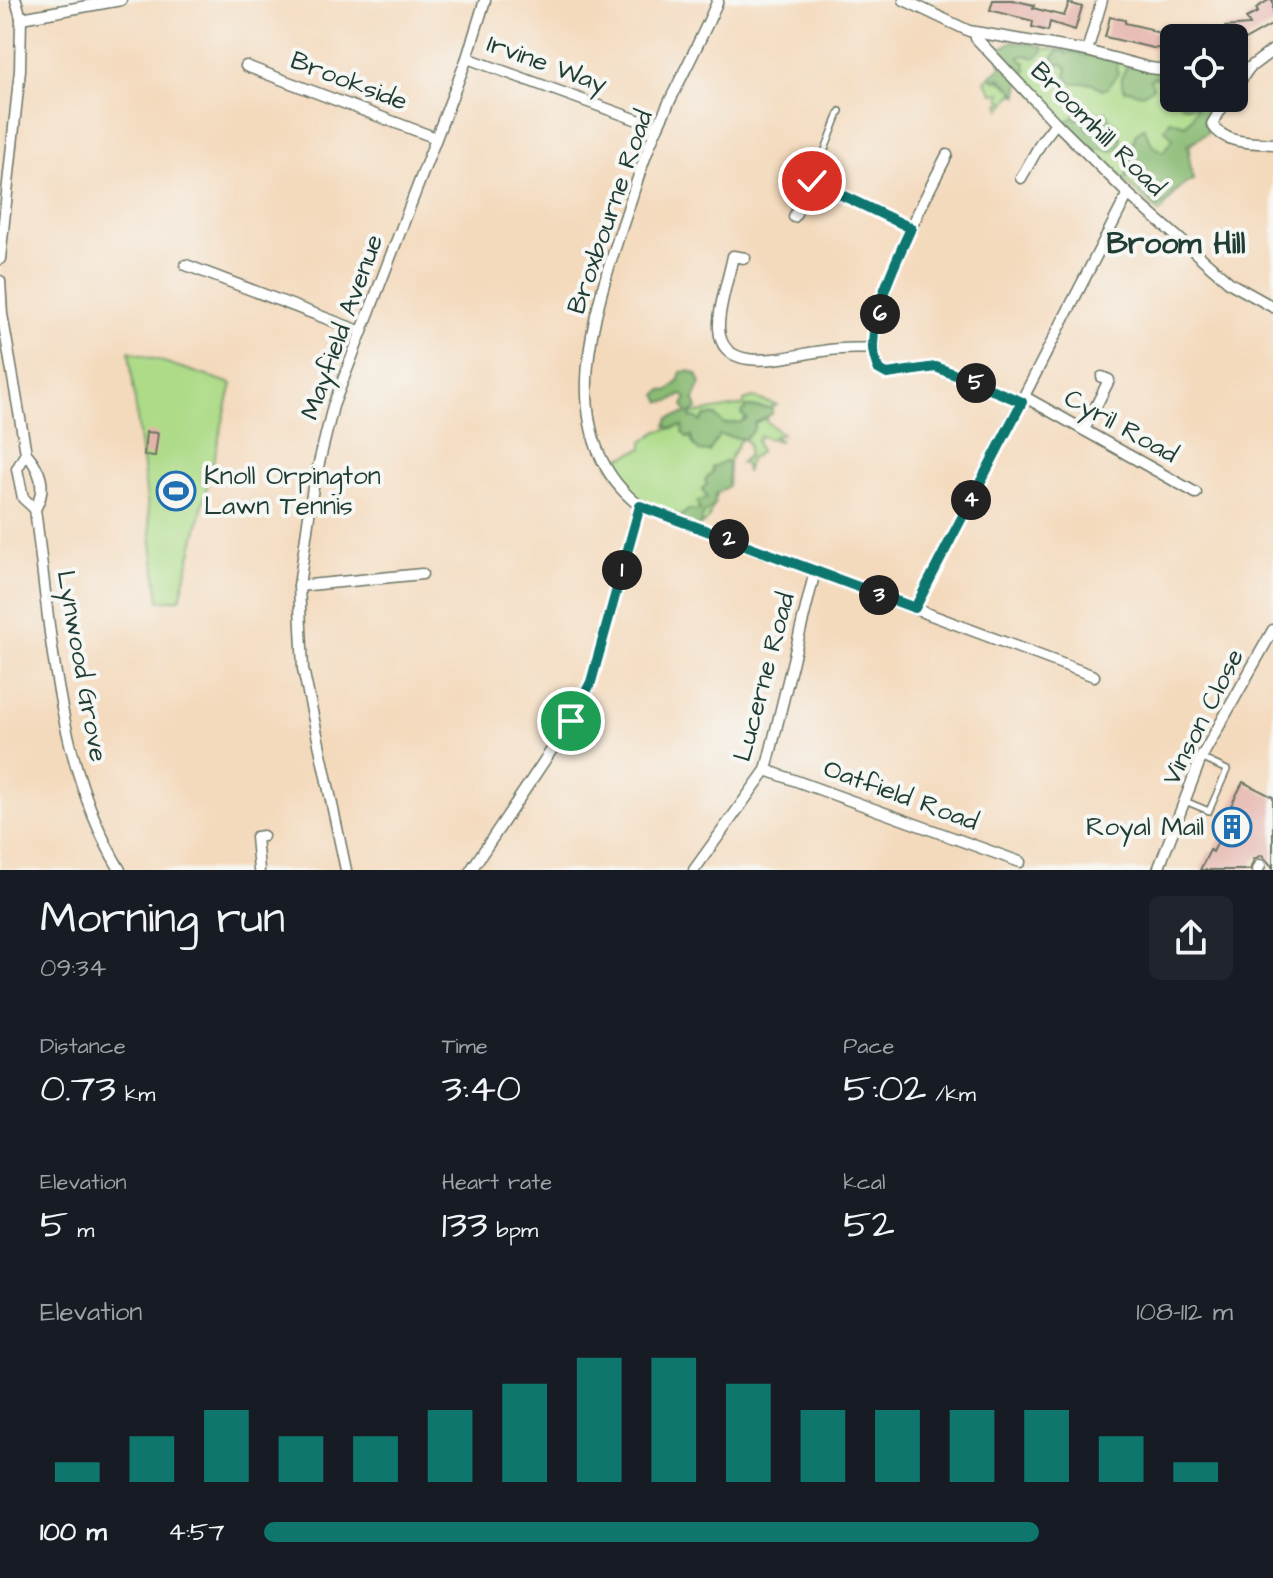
<!DOCTYPE html>
<html lang="en">
<head>
<meta charset="utf-8">
<style>
  :root { --surface:#171b24; --page:#20242c; --text:#f1f3f6; --muted:#9ea1a6; --accent:#0f766e }
  body { margin:0; font-family:"Architects Daughter",sans-serif; background:var(--page); color:var(--text); height:100vh; display:flex; flex-direction:column; font-size:30px; white-space:nowrap }
  * { box-sizing:border-box; margin:0 }
  p { font-size:26px; color:var(--muted) }
  .icon { flex:none; width:44px; height:44px; fill:none; stroke:currentColor; stroke-width:2; stroke-linecap:round; stroke-linejoin:round }
  .map { position:relative; height:870px; overflow:hidden }
  .drawer { display:flex; flex-direction:column; background:var(--surface); flex:1 }
  .drawer>* { flex:none }
  .fabs { position:absolute; left:1160px; top:24px; display:grid; gap:16px }
  .fabs a { display:grid; place-items:center; width:88px; height:88px; border-radius:12px; background:var(--surface); box-shadow:0 2px 6px #0004; font-size:40px }
  .pin { position:absolute; display:grid; place-items:center; width:68px; height:68px; color:#fff; margin:-34px; border:4px solid #fff; border-radius:50%; box-shadow:0 2px 8px #0007 }
  .km { position:absolute; width:40px; height:40px; margin:-20px; border-radius:50%; background:#222; color:#fff; font-size:22px; line-height:40px; text-align:center }
  .round { display:grid; place-items:center; flex:none; width:84px; height:84px; border-radius:12px; background:var(--page) }
  .headline { display:flex; align-items:center; justify-content:space-between; height:136px; padding:0 40px }
  h1 { font-size:44px; font-weight:600; line-height:60px }
  .figures { display:grid; grid-template-columns:repeat(3,1fr); gap:12px; height:136px; padding:8px 40px }
  .figures div { display:grid; align-content:center }
  .figures b { font-size:40px; font-weight:600 }
  .figures small { font-size:22px; font-weight:400 }
  .figures p { font-size:22px }
  .chart { height:224px; padding:16px 40px }
  .chart p { display:flex; justify-content:space-between }
  .chart svg { width:100%; height:144px; margin-top:8px; stroke:var(--accent); stroke-width:6 }
  ul { padding:0 40px; list-style:none; font-size:26px }
  li { display:grid; grid-template-columns:128px 96px 1fr; align-items:center; height:60px }
  li i { height:20px; border-radius:10px; background:var(--accent) }
  .map>svg:first-child { display:block }
  .green { fill:#addb88; stroke:#668c5e; stroke-width:2 }
  .forest { fill:#8abb74; stroke:#547c54; stroke-width:2 }
  .building { fill:#e5b2aa }
  .lines { fill:none; stroke-linecap:round; stroke-linejoin:round }
  .lane-casing { stroke:#6a7464; stroke-width:8 }
  .street-casing { stroke:#6a7464; stroke-width:13 }
  .lane { stroke:#fff; stroke-width:5 }
  .street { stroke:#fff; stroke-width:10 }
  .route-casing { stroke:#fff; stroke-width:16 }
  .route { stroke:#0f766e; stroke-width:10 }
  .labels { text-anchor:middle; dominant-baseline:central; stroke-width:8; stroke-linejoin:round; paint-order:stroke }
  .street-label { font-size:26px; fill:#1f3d34; stroke:#f6f6f2 }
  .poi-label { font-size:26px; fill:#1f3d34; stroke:#f6f6f2; text-anchor:start }
  .quarter-label { font-size:30px; font-weight:bold; fill:#1f3d34; stroke:#f6f6f2 }
</style>
</head>
<body>
<div class="map">
<svg width="1273" height="870" viewBox="0 0 1273 870">
  <rect width="100%" height="100%" fill="#f6f6f2"/>
  <filter id="ink" filterUnits="userSpaceOnUse"><feTurbulence type="fractalNoise" baseFrequency=".0125" numOctaves="2"/><feDisplacementMap in="SourceGraphic" scale="16" xChannelSelector="R" yChannelSelector="G"/><feConvolveMatrix kernelMatrix="1 2 1 2 8 2 1 2 1" color-interpolation-filters="sRGB"/></filter>
  <filter id="wash" filterUnits="userSpaceOnUse"><feTurbulence type="fractalNoise" baseFrequency=".006" numOctaves="4" result="noise"/><feDisplacementMap in="SourceGraphic" scale="32" xChannelSelector="R" yChannelSelector="G"/><feGaussianBlur stdDeviation="1.8" result="paint"/><feColorMatrix in="noise" values="0 0 0 0 0 0 0 0 0 0 0 0 0 0 0 0 0 1.4 0 .05"/><feComposite in="paint" operator="in"/></filter>
  <g filter="url(#wash)">
    <rect width="100%" height="100%" fill="#f4dabd"/>
    <g class="green">
      <path d="M 993,47 L 1081,50 L 1174,75 L 1174,98 L 1216,98 L 1209,124 L 1190,146 L 1187,178 L 1160,213 L 1062,122 L 990,48 Z"/>
      <path d="M 990,76 L 1008,84 L 1016,95 L 1013,94 L 1001,109 L 999,104 L 1004,101 L 1000,98 L 1001,93 L 994,94 L 985,81 Z"/>
      <path d="M 129,351 L 232,384 L 180,599 L 159,601 Z"/>
      <path d="M 753,398 L 778,405 L 772,406 L 772,408 L 749,407 L 738,438 L 758,420 L 767,418 L 766,421 L 782,434 L 774,436 L 780,441 L 760,436 L 757,441 L 760,452 L 750,459 L 746,473 L 745,465 L 740,463 L 748,456 L 749,445 L 745,439 L 740,440 L 728,463 L 708,520 L 703,524 C 680,516 645,506 627,490 C 620,483 614,472 608,464 L 612,462 L 614,457 L 623,457 L 643,448 L 643,442 L 658,431 L 673,428 L 691,414 L 744,405 L 744,401 Z"/>
    </g>
    <g class="forest">
      <path d="M 1012,41 L 1042,46 L 1043,52 L 1035,58 L 1025,55 L 1020,57 L 1022,61 L 1026,62 L 1025,67 L 1027,70 L 1021,75 L 1018,95 L 1000,78 L 995,80 L 990,76 L 1001,67 L 999,59 L 1001,57 L 1000,50 Z"/>
      <path d="M 1058,51 L 1065,51 L 1066,54 L 1071,52 L 1120,61 L 1116,67 L 1118,73 L 1107,88 L 1102,90 L 1093,83 L 1072,83 L 1066,77 L 1067,68 L 1063,64 L 1054,64 L 1053,57 Z"/>
      <path d="M 1133,58 L 1174,74 L 1174,98 L 1166,93 L 1172,82 L 1155,77 L 1150,79 L 1153,87 C 1137,100 1140,90 1125,90 C 1117,77 1125,70 1133,58 Z"/>
      <path d="M 1175,98 L 1218,98 L 1206,111 L 1207,133 L 1187,145 L 1193,180 C 1173,188 1174,200 1158,208 L 1140,188 L 1146,182 L 1141,173 L 1126,178 L 1128,158 L 1136,133 L 1144,128 L 1153,146 L 1163,152 L 1173,138 L 1165,129 L 1170,120 L 1185,125 L 1192,118 L 1197,106 L 1184,106 Z"/>
      <path d="M 1106,111 L 1111,121 L 1118,125 L 1117,134 L 1121,137 L 1120,147 L 1112,151 L 1098,148 L 1096,150 L 1081,141 L 1081,138 L 1075,139 L 1066,130 L 1066,122 L 1075,116 L 1076,119 L 1082,118 L 1088,131 L 1093,127 L 1089,121 L 1095,120 L 1095,113 L 1103,114 Z"/>
      <path d="M 689,371 L 697,374 L 701,383 L 694,399 L 697,409 L 690,413 L 691,418 L 697,418 L 700,422 L 705,416 L 715,415 L 724,424 L 741,422 L 747,419 L 741,414 L 746,407 L 772,408 L 772,414 L 755,423 L 753,431 L 744,439 L 719,435 L 709,452 L 699,451 L 692,442 L 691,436 L 688,438 L 682,432 L 683,426 L 671,428 L 666,426 L 669,418 L 687,413 L 683,405 L 687,398 L 682,395 L 670,401 L 661,402 L 657,395 L 662,390 L 668,391 L 678,382 L 681,372 Z"/>
      <path d="M 725,461 L 729,463 L 728,486 L 716,494 L 714,506 L 703,514 L 700,526 L 694,529 L 681,527 L 678,519 L 688,510 L 700,510 L 697,502 L 707,498 L 702,489 L 707,484 L 705,480 L 713,471 L 712,467 Z"/>
    </g>
    <g id="blocks">
      <g class="building">
        <path d="M 993,0 L 1012,0 L 1034,5 L 1033,8 L 1064,16 L 1069,3 L 1082,7 L 1075,30 L 1050,22 L 1048,31 L 1032,27 L 1033,21 L 990,10 Z"/>
        <path d="M 1269,0 L 1273,0 L 1273,24 L 1234,46 L 1234,38 L 1226,38 L 1225,27 L 1250,25 L 1246,18 L 1258,12 L 1256,8 Z"/>
        <path d="M 1110,17 L 1125,20 L 1125,23 L 1151,29 L 1151,31 L 1172,35 L 1173,28 L 1193,30 L 1193,27 L 1203,27 L 1203,32 L 1210,32 L 1210,38 L 1174,38 L 1174,49 L 1153,48 L 1105,37 Z"/>
        <path d="M 146,432 L 158,433 L 155,456 L 144,455 Z"/>
        <path d="M 1243,782 L 1273,797 L 1273,868 L 1262,855 L 1254,859 L 1250,870 L 1200,870 L 1210,850 L 1213,852 L 1227,823 L 1223,821 Z"/>
      </g>
    </g>
  </g>
  <g filter="url(#ink)">
    <use href="#blocks" fill-opacity="0" stroke="#6a7464" stroke-width="2"/>
    <g class="lines">
      <defs>
        <g id="lane">
          <path d="M 821,160 L 840,111"/>
          <path d="M 1185,801 L 1209,811 L 1227,770 L 1201,758"/>
        </g>
        <g id="street">
          <path d="M 904,0 L 969,31 L 1087,51 L 1150,68 L 1174,71"/>
          <path d="M 21,18 L 121,0"/>
          <path d="M 975,33 L 976,38 L 1056,123 L 1128,194 L 1230,283 L 1273,307"/>
          <path d="M 1087,51 L 1102,0"/>
          <path d="M 467,58 L 657,127"/>
          <path d="M 246,66 L 436,138"/>
          <path d="M 1234,70 L 1249,68 L 1273,50"/>
          <path d="M 1234,90 L 1249,68"/>
          <path d="M 1228,98 L 1212,124 C 1225,145 1251,142 1273,144"/>
          <path d="M 947,155 C 928,193 848,339 882,372 L 887,374 L 936,367 L 1022,402"/>
          <path d="M 821,161 L 812,181 L 911,228"/>
          <path d="M 1021,178 L 1042,141 L 1056,123"/>
          <path d="M 794,217 L 812,181"/>
          <path d="M 745,258 L 733,256 C 729,277 718,308 719,328 C 721,379 793,354 823,351 C 839,348 856,349 872,348"/>
          <path d="M 0,259 L 20,70 L 21,18 L 16,0"/>
          <path d="M 186,265 L 362,332"/>
          <path d="M 0,281 L 2,314 L 26,453 C 41,470 47,489 35,509 C 51,630 56,763 120,870"/>
          <path d="M 1025,397 L 1196,493"/>
          <path d="M 1084,430 L 1109,380 L 1102,377"/>
          <path d="M 26,453 L 17,469 L 23,498 L 35,509"/>
          <path d="M 640,506 L 1094,676"/>
          <path d="M 299,586 L 422,574"/>
          <path d="M 915,608 L 1128,194"/>
          <path d="M 766,770 L 1020,862"/>
          <path d="M 259,870 L 256,837 L 263,836"/>
          <path d="M 346,870 L 303,669 L 299,586 L 313,487 L 333,406 L 467,58 L 485,0"/>
          <path d="M 471,870 L 571,721 L 591,682 L 640,506 C 550,437 595,307 625,218 C 635,188 644,155 658,126 C 677,84 700,43 718,0"/>
          <path d="M 694,870 L 766,770 L 815,571"/>
          <path d="M 1158,870 L 1201,758 L 1273,630"/>
          <path d="M 1258,870 L 1260,865"/>
        </g>
      </defs>
      <use href="#lane" class="lane-casing"/>
      <use href="#street" class="street-casing"/>
      <use href="#lane" class="lane"/>
      <use href="#street" class="street"/>
    </g>
  </g>
  <g class="lines" filter="url(#ink)">
    <defs>
      <path id="route" d="M 571,721 L 591,682 L 640,506 L 915,608 L 1022,402 L 936,367 L 887,374 L 878,369 C 876,361 872,352 873,344 C 874,306 896,262 911,228 L 812,181"/>
    </defs>
    <use href="#route" class="route-casing"/>
    <use href="#route" class="route"/>
  </g>
  <defs>
    <symbol id="stadium-ring" viewBox="-11 -11 22 22"><circle r="9.5" fill="#f6f6f2" stroke="#1f6fb2" stroke-width="1.5"/><path d="M0-5a6.5 5 0 1 0 0 10a6.5 5 0 1 0 0-10ZM-3.5-1.8h7v3.6h-7Z" fill="#1f6fb2"/></symbol>
    <symbol id="building-ring" viewBox="-11 -11 22 22"><circle r="9.5" fill="#f6f6f2" stroke="#1f6fb2" stroke-width="1.5"/><path d="M-4-6H4V6H1V3H-1V6H-4ZM-2.5-4.3h1.7v1.8h-1.7ZM.8-4.3h1.7v1.8H.8ZM-2.5-1h1.7V.8h-1.7ZM.8-1h1.7V.8H.8Z" fill="#1f6fb2"/></symbol>
  </defs>
  <g fill-rule="evenodd">
    <use href="#stadium-ring" x="154" y="469" width="44" height="44"/>
    <use href="#building-ring" x="1210" y="805" width="44" height="44"/>
  </g>
  <g class="labels">
    <g class="street-label">
      <text transform="translate(547 64) rotate(20)">Irvine Way</text>
      <text transform="translate(349 81) rotate(21)">Brookside</text>
      <text transform="translate(1098 129) rotate(45)">Broomhill Road</text>
      <text transform="translate(610 212) rotate(-71)">Broxbourne Road</text>
      <text transform="translate(342 327) rotate(-70)">Mayfield Avenue</text>
      <text transform="translate(1121 426) rotate(29)">Cyril Road</text>
      <text transform="translate(82 666) rotate(80)">Lynwood Grove</text>
      <text transform="translate(764 677) rotate(-75)">Lucerne Road</text>
      <text transform="translate(1203 717) rotate(-63)">Vinson Close</text>
      <text transform="translate(901 795) rotate(20)">Oatfield Road</text>
    </g>
    <g class="poi-label">
      <text x="204" y="476">Knoll Orpington<tspan x="204" dy="30">Lawn Tennis</tspan></text>
      <text x="1204" y="827" text-anchor="end">Royal Mail</text>
    </g>
    <g class="quarter-label">
      <text x="1176" y="244">Broom Hill</text>
    </g>
  </g>
</svg>
<div class="fabs">
<a><svg class="icon" aria-label="locate" viewBox="0 0 24 24"><circle cx="12" cy="12" r="6"/><path d="M12 2v4M12 18v4M2 12h4M18 12h4"/></svg></a>
</div>
<div class="pin" style="left:571px;top:721px;background:#1e9e55"><svg class="icon" aria-label="arrive" viewBox="0 0 24 24"><path d="M6 21V4h12l-3 4 3 4H6"/></svg></div>
<div class="pin" style="left:812px;top:181px;background:#d93025"><svg class="icon" aria-label="check" viewBox="0 0 24 24"><path d="M5 12l5 5 9-10"/></svg></div>
<b class="km" style="left:622px;top:570px">1</b>
<b class="km" style="left:729px;top:539px">2</b>
<b class="km" style="left:879px;top:595px">3</b>
<b class="km" style="left:971px;top:500px">4</b>
<b class="km" style="left:976px;top:383px">5</b>
<b class="km" style="left:880px;top:314px">6</b>
</div>
<section class="drawer">
<div class="headline"><div><h1>Morning run</h1><p>09:34</p></div><a class="round"><svg class="icon" aria-label="share" viewBox="0 0 24 24"><path d="M12 15V3M7 8l5-5 5 5M5 13v7h14v-7"/></svg></a></div>
<div class="figures">
<div><p>Distance</p><b>0.73<small> km</small></b></div>
<div><p>Time</p><b>3:40</b></div>
<div><p>Pace</p><b>5:02<small> /km</small></b></div>
</div>
<div class="figures">
<div><p>Elevation</p><b>5<small> m</small></b></div>
<div><p>Heart rate</p><b>133<small> bpm</small></b></div>
<div><p>kcal</p><b>52</b></div>
</div>
<div class="chart"><p><span>Elevation</span>108–112 m</p>
<svg viewBox="0 0 160 44" preserveAspectRatio="none"><path d="M5 44V38M15 44V30M25 44V22M35 44V30M45 44V30M55 44V22M65 44V14M75 44V6M85 44V6M95 44V14M105 44V22M115 44V22M125 44V22M135 44V22M145 44V30M155 44V38"/></svg>
</div>
<ul>
<li><b>100 m</b>4:57<i style="width:80%"></i></li>
</ul>
</section>
</body>
</html>
